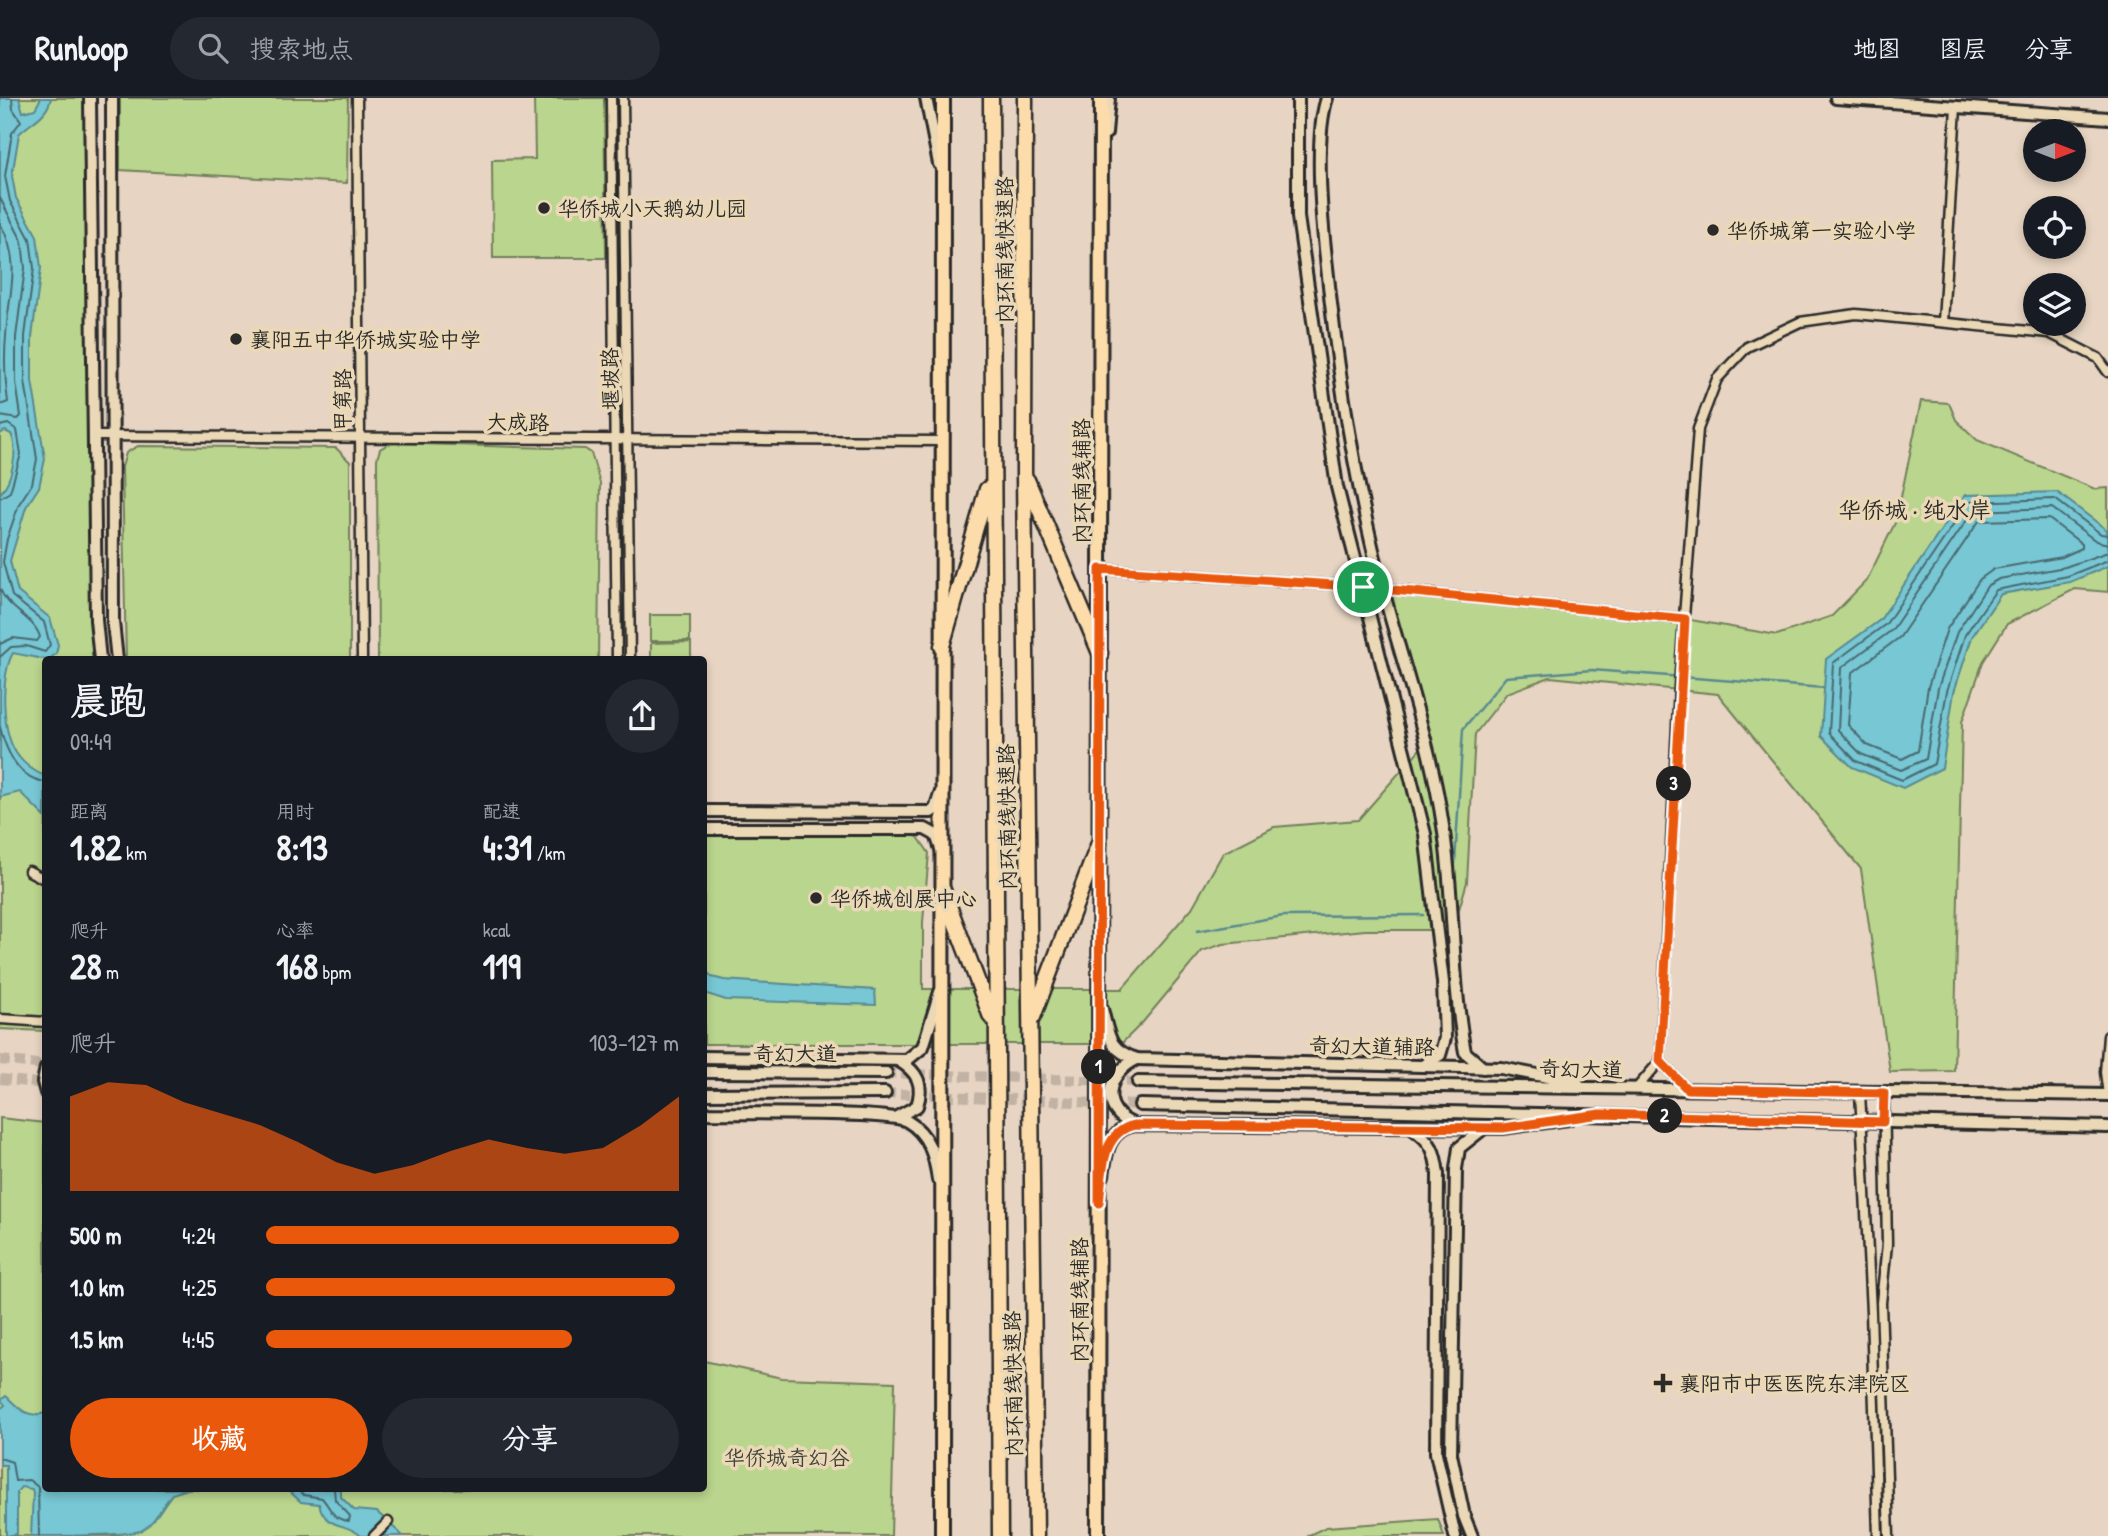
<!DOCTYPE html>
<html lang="zh">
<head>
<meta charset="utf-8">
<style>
  :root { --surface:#171b24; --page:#242831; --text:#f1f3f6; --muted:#9ea1a6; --line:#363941; --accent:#ea580c }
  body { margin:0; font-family:"Patrick Hand","LXGW WenKai TC",sans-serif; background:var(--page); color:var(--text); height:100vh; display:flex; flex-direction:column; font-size:26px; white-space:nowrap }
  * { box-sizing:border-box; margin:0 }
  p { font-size:23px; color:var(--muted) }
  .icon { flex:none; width:38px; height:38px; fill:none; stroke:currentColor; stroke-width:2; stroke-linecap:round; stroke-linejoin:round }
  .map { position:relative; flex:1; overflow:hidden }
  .side { position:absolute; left:42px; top:558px; width:665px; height:836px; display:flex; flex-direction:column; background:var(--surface); border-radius:7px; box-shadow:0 4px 10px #0003 }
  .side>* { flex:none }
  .needle { width:46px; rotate:90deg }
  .fabs { position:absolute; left:2023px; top:21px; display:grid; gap:14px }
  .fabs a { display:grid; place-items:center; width:63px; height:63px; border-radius:50%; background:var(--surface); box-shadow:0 4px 10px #0003; font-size:35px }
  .pin { position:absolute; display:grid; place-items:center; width:60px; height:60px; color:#fff; margin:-30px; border:4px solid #fff; border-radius:50%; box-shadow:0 2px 7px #0007 }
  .km { position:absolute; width:35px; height:35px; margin:-18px; border-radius:50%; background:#222; color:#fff; font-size:19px; line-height:35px; text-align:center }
  .round { display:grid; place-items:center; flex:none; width:74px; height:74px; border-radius:37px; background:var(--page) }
  .headline { display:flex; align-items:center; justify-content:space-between; height:119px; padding:0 28px }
  h1 { font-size:38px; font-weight:800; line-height:52px }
  .metrics { display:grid; grid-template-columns:repeat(3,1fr); gap:10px; height:119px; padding:7px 28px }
  .metrics div { display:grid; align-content:center }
  .metrics b { font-size:35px; font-weight:800 }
  .metrics small { font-size:19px; font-weight:400 }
  .metrics p { font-size:19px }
  .chart { height:196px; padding:14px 28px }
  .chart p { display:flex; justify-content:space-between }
  .chart svg { width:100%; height:126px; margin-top:7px; fill:var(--accent); opacity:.7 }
  .button { display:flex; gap:14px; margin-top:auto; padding:14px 28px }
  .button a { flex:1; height:80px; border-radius:42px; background:var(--accent); color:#fff; font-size:28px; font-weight:800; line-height:80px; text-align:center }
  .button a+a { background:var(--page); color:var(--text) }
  ul { padding:0 28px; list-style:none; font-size:23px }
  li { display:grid; grid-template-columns:112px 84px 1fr; align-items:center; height:52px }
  li i { height:18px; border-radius:9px; background:var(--accent) }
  header { display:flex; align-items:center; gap:42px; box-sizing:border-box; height:98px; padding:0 35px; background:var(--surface); border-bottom:2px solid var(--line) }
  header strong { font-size:33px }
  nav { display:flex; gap:38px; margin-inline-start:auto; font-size:24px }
  .search { width:490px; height:63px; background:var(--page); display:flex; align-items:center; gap:18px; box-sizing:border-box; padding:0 24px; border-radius:38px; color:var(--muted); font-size:26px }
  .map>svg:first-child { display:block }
  .green { fill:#bad58d; stroke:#72805c; stroke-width:2 }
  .water { fill:#77c7d4; stroke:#598990; stroke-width:2 }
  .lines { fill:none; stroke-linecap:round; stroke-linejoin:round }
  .shore { stroke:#49696f; stroke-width:2 }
  .stream { stroke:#598990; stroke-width:2.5 }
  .secondary-tunnel { stroke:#c1b2a4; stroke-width:10; stroke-dasharray:10 5; stroke-linecap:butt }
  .street-casing { stroke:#2b2b2b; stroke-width:13 }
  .secondary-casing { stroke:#2b2b2b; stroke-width:16 }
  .primary-casing { stroke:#2b2b2b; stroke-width:18 }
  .highway-casing { stroke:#2b2b2b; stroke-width:19 }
  .street { stroke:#ebd8b6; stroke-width:8 }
  .secondary { stroke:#ebd8b6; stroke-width:10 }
  .primary { stroke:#fddcac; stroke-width:12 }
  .highway { stroke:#fddcac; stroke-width:14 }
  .route-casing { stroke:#fff; stroke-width:14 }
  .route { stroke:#ea580c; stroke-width:9 }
  .poi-dot { fill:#2b2b2b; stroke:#ebd8b6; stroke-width:2.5 }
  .labels { text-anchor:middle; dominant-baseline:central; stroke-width:7; stroke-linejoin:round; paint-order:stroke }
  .poi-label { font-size:21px; fill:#2b2b2b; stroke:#ebd8b6; text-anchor:start }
  .street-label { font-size:21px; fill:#2b2b2b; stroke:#ebd8b6 }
  .park-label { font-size:21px; fill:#40443a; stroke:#ebd8b6 }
  .neighbourhood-label { font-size:23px; fill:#2b2b2b; stroke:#ebd8b6 }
</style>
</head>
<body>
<header>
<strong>Runloop</strong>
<div class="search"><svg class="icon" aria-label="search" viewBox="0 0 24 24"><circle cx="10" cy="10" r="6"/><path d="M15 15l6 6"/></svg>搜索地点</div>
<nav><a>地图</a><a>图层</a><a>分享</a></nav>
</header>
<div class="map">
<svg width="2108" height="1438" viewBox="0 0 2108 1438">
  <rect width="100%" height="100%" fill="#e7d4c2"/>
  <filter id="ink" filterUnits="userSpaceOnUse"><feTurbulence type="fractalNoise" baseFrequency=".0143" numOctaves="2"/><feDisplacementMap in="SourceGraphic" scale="14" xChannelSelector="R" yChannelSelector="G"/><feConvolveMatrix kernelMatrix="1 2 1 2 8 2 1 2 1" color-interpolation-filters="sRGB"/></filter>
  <g filter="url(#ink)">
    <g class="green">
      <path d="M 0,0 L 91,0 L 100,562 L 46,562 L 45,933 L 0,931 Z"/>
      <path d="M 120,0 L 348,0 L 347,85 L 120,72 Z"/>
      <path d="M 534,0 L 604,0 L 606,160 L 493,160 L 492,62 L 535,61 Z"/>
      <path d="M 1921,303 L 1949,305 L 1956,322 L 1977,342 L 2095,391 L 2108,390 L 2108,494 L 2075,491 L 2007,526 L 1983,564 L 1962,624 L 1954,973 L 1890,974 L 1861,771 L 1718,596 L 1550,579 L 1507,595 L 1475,636 L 1467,784 L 1457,818 L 1431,832 L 1365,832 L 1223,846 L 1202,853 L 1143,924 L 1121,946 L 704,946 L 704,736 L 909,736 L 918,739 L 929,755 L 923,824 L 923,891 L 1122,891 L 1192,810 L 1223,755 L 1274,729 L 1358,722 L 1427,643 L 1383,491 L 1685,521 L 1777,537 L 1832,518 L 1867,482 L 1896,423 Z"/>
      <path d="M 390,345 L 585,351 L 591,355 L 600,385 L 598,562 L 378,562 L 377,361 L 380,351 Z"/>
      <path d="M 138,348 L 336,350 L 350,364 L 350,562 L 126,562 L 122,369 L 126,355 Z"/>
      <rect x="650" y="517" width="40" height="26"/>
      <path d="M 691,544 L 691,562 L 651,562 L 651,545 Z"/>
      <path d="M 0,1020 L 45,1025 L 46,1391 L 704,1391 L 704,1263 L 782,1280 L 895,1284 L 891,1438 L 0,1438 Z"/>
      <path d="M 1438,1421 L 1444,1438 L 1307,1438 L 1326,1429 Z"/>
    </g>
    <g class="water">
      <path d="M 0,0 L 19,0 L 23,14 L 35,11 L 41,0 L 51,0 C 47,19 32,23 19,36 L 12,78 L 16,100 L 37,138 L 41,170 L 32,239 L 32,283 L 45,361 L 39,389 L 26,409 L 10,463 L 18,494 L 50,520 L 58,547 L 56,556 L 48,562 L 13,555 C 0,577 1,637 19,659 C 26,668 35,674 45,678 L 45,719 L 20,694 L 0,699 L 0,396 C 12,382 19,353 11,336 L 5,333 L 0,336 Z"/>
      <path d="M 2057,394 L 2107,432 L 2108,468 L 2070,484 L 2001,496 L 1972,539 L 1954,594 L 1942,670 L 1903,690 L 1852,669 L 1821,638 L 1826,561 L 1880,522 L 1965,397 Z"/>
      <path d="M 704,871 L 712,879 L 724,882 L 875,892 L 876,907 L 726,902 L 704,895 Z"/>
      <path d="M 6,1298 C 19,1310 27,1321 45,1315 L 46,1391 L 188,1391 L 172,1396 C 162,1408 155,1425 141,1433 C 118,1438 59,1438 31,1438 L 33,1395 L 32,1391 L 21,1389 L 17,1394 L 17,1436 L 6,1438 L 6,1367 L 0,1367 L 0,1311 L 5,1307 L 1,1302 Z"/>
      <path d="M 287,1391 L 341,1391 L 341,1399 L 354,1412 L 377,1414 L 403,1438 L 361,1438 C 346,1423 326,1433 319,1406 L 301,1404 Z"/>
    </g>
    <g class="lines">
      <g class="shore">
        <path d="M 0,100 L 22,143 L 25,170 L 16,239 L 16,284 L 21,318 L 18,321 L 0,318"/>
        <path d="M 0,125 C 23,167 8,194 6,238 C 4,260 5,282 8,304 L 0,307"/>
        <path d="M 0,328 L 8,326 L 17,332 L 21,356 L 10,394 L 0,400"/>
        <path d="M 2049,421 L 2082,446 L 2082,450 L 2062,459 L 1994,471 L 1980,481 L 1947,531 L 1928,589 L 1918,653 L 1902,661 L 1867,647 L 1848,627 L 1852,575 L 1900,539 L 1979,423 Z"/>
        <path d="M 2108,437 L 2101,436 L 2055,401 L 1969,404 L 1886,526 L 1833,565 L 1829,635 L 1856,663 L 1902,682 L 1934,666 L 1947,593 L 1965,537 L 1996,492 L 2068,478 L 2108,462"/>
        <path d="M 2108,446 L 2096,443 L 2052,410 L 1973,413 L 1892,532 L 1841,570 L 1838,632 L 1861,656 L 1901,672 L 1926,661 L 1938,590 L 1957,534 L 1988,487 L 1999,481 L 2065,469 L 2108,454"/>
        <path d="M 0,491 C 8,512 34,519 40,539 L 37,543 L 13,540 L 0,546"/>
        <path d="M 0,559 L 11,549 L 26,548 L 45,554 L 50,547 L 44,524 L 12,498 L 3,464 L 7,441 L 19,406 L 32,386 L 37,361 L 25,283 L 25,238 L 34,170 L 30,141 L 10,103 L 5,78 L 12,35 L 21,23 L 13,11 L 12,0"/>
        <path d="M 0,629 C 6,653 18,681 46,684"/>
        <path d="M 0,1360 L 12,1364 L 15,1383 L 29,1382 L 38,1389 L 39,1438"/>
        <path d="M 297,1391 L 304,1397 L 322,1400 C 331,1410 332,1422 349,1423 L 350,1418 L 335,1402 L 334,1391"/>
      </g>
      <g class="stream">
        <path d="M 1454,781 L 1463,631 L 1506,579 L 1592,572 L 1824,590"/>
        <path d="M 1197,833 L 1283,818 L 1423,817"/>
      </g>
      <g class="secondary-tunnel">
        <path d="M 0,962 L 46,967"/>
        <path d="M 886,975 L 1138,984"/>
        <path d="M 0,981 L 46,986"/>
        <path d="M 885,995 L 1140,1007"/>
      </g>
      <defs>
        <g id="street">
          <path d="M 357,0 L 362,562"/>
          <path d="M 611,0 L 617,562"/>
          <path d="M 623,0 L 630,562"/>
          <path d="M 1943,224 L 1956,9"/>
          <path d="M 94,338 L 942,343"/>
          <path d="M 1100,471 L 1363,489 L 1685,521"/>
          <path d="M 29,773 L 46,782"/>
          <path d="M 0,921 L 46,924"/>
          <path d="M 1660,963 L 1687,991"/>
          <path d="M 1636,991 L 1660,963 L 1679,587 L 1698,331 L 1717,281 L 1747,249 L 1800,224 L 1856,216 L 2049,235 L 2098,260 L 2108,274"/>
          <path d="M 1860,994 L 1871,1214 L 1878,1438"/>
          <path d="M 1884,995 L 1887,1146 L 1881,1205 L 1889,1438"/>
          <path d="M 2108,997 L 2105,974 L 2108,938"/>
          <path d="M 374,1438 L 388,1424"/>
        </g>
        <g id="secondary">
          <path d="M 90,0 L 96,522 L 100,562"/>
          <path d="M 112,0 L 113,524 L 117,562"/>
          <path d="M 926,0 L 939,66"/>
          <path d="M 1298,0 L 1298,119 L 1337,389 L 1425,736 L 1443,884 L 1445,940 L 1440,957 L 1422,968"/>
          <path d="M 1327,0 C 1314,40 1322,126 1327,169 C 1338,277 1355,386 1383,492 C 1404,570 1431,647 1443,728 C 1455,802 1451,880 1465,954 L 1483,970"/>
          <path d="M 1836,0 L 2108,20"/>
          <path d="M 1106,35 L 1109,0"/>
          <path d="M 704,713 L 931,714 L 935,711 L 940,696"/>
          <path d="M 704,731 L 925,731 L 936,737 L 941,751"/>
          <path d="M 1102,911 C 1109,938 1108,952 1137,961 L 1501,970 L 1578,985"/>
          <path d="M 704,959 L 907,962 L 923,949 L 940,894"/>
          <path d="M 46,970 L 43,984 L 46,995"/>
          <path d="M 704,974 L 886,975"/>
          <path d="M 1138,984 L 2108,997"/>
          <path d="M 704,996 L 885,995"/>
          <path d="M 1140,1007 L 2108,1029"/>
          <path d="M 704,1015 C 736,1016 888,1013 907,1023 C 929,1036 935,1058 938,1082"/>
          <path d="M 897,1019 L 917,1008 C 924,987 918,974 899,963"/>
          <path d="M 1135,1027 C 1099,1013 1105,976 1137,961"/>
          <path d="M 1413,1031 C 1432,1044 1435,1053 1438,1076 L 1436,1355 L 1455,1438"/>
          <path d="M 1103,1078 C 1106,1055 1108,1032 1135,1027 L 1503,1030 L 1569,1021"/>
          <path d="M 1472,1438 L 1464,1418 L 1451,1356 L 1456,1071 L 1459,1050 L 1484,1030"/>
        </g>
        <g id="primary">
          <path d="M 942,1438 L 943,0"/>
          <path d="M 1098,1438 L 1101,0"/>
        </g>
        <g id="highway">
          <path d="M 991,0 L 1000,1438"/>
          <path d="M 1025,0 L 1024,375 L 1036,1438"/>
          <path d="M 1027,382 L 1100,555"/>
          <path d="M 942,548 L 987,391"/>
          <path d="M 943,792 L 991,919"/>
          <path d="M 1033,919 L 1099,745"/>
        </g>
      </defs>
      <use href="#street" class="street-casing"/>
      <use href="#secondary" class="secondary-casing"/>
      <use href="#primary" class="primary-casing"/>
      <use href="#highway" class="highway-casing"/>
      <use href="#street" class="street"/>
      <use href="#secondary" class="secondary"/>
      <use href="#primary" class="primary"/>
      <use href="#highway" class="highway"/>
    </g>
  </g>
  <g class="lines" filter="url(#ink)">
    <defs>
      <path id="route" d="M 1100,471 L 1363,489 L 1685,521 L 1660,963 L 1687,991 L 1884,995 L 1883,1024 L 1600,1016 L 1503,1030 L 1135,1027 C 1100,1034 1103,1076 1099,1105 Z"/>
    </defs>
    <use href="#route" class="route-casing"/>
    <use href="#route" class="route"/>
  </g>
  <g class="poi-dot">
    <circle cx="544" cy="110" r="7"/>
    <circle cx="1713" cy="132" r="7"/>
    <circle cx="236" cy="241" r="7"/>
    <circle cx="816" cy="800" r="7"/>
    <path d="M1659.5 1274.5h7v7h7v7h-7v7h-7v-7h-7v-7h7z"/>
  </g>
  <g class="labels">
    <g class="poi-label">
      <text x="558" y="110">华侨城小天鹅幼儿园</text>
      <text x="1727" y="132">华侨城第一实验小学</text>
      <text x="250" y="241">襄阳五中华侨城实验中学</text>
      <text x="830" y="800">华侨城创展中心</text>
      <text x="1679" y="1285">襄阳市中医医院东津院区</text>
    </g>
    <g class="street-label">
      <text transform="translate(1004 152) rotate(-90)">内环南线快速路</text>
      <text transform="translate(610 281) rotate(-91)">堰坡路</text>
      <text transform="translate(342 302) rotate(-90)">甲第路</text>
      <text transform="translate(518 324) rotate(1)">大成路</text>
      <text transform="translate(1081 383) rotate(-90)">内环南线辅路</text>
      <text transform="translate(1007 719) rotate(-91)">内环南线快速路</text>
      <text transform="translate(1372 948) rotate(1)">奇幻大道辅路</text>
      <text x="795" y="955">奇幻大道</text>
      <text transform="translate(1581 971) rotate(1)">奇幻大道</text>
      <text transform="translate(1079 1202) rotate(-90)">内环南线辅路</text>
      <text transform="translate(1013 1286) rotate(-91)">内环南线快速路</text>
    </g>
    <g class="park-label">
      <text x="787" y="1359">华侨城奇幻谷</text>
    </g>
    <g class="neighbourhood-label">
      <text x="1915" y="411">华侨城 · 纯水岸</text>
    </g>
  </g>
</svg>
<div class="fabs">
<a><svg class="needle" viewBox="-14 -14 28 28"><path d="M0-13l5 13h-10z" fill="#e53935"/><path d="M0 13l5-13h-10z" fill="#9ea1a6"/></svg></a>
<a><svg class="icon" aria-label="locate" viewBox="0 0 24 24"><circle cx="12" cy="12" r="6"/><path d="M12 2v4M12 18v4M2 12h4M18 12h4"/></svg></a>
<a><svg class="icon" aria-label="layers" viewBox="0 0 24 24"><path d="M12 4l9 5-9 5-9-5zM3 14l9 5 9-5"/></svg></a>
</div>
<div class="pin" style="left:1363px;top:489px;background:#1e9e55"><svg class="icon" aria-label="arrive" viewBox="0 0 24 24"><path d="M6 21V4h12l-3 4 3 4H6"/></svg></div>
<b class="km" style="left:1099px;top:969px">1</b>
<b class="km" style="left:1665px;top:1018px">2</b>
<b class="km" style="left:1674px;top:686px">3</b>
<section class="side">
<div class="headline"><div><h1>晨跑</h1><p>09:49</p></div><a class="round"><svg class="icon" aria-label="share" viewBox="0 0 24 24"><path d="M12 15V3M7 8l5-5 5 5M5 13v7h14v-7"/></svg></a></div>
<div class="metrics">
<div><p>距离</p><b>1.82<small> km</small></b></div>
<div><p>用时</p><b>8:13</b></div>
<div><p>配速</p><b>4:31<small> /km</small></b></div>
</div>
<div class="metrics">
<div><p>爬升</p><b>28<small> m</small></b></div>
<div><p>心率</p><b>168<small> bpm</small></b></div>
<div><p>kcal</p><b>119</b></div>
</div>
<div class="chart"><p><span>爬升</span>103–127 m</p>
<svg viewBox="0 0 160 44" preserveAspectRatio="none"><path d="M0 44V11L10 6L20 7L30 13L40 17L50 21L60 27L70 34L80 38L90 35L100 30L110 26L120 29L130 31L140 29L150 21L160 11V44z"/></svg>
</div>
<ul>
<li><b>500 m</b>4:24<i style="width:100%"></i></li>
<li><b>1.0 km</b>4:25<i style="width:99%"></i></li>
<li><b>1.5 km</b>4:45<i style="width:74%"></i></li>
</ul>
<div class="button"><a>收藏</a><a>分享</a></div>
</section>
</div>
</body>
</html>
